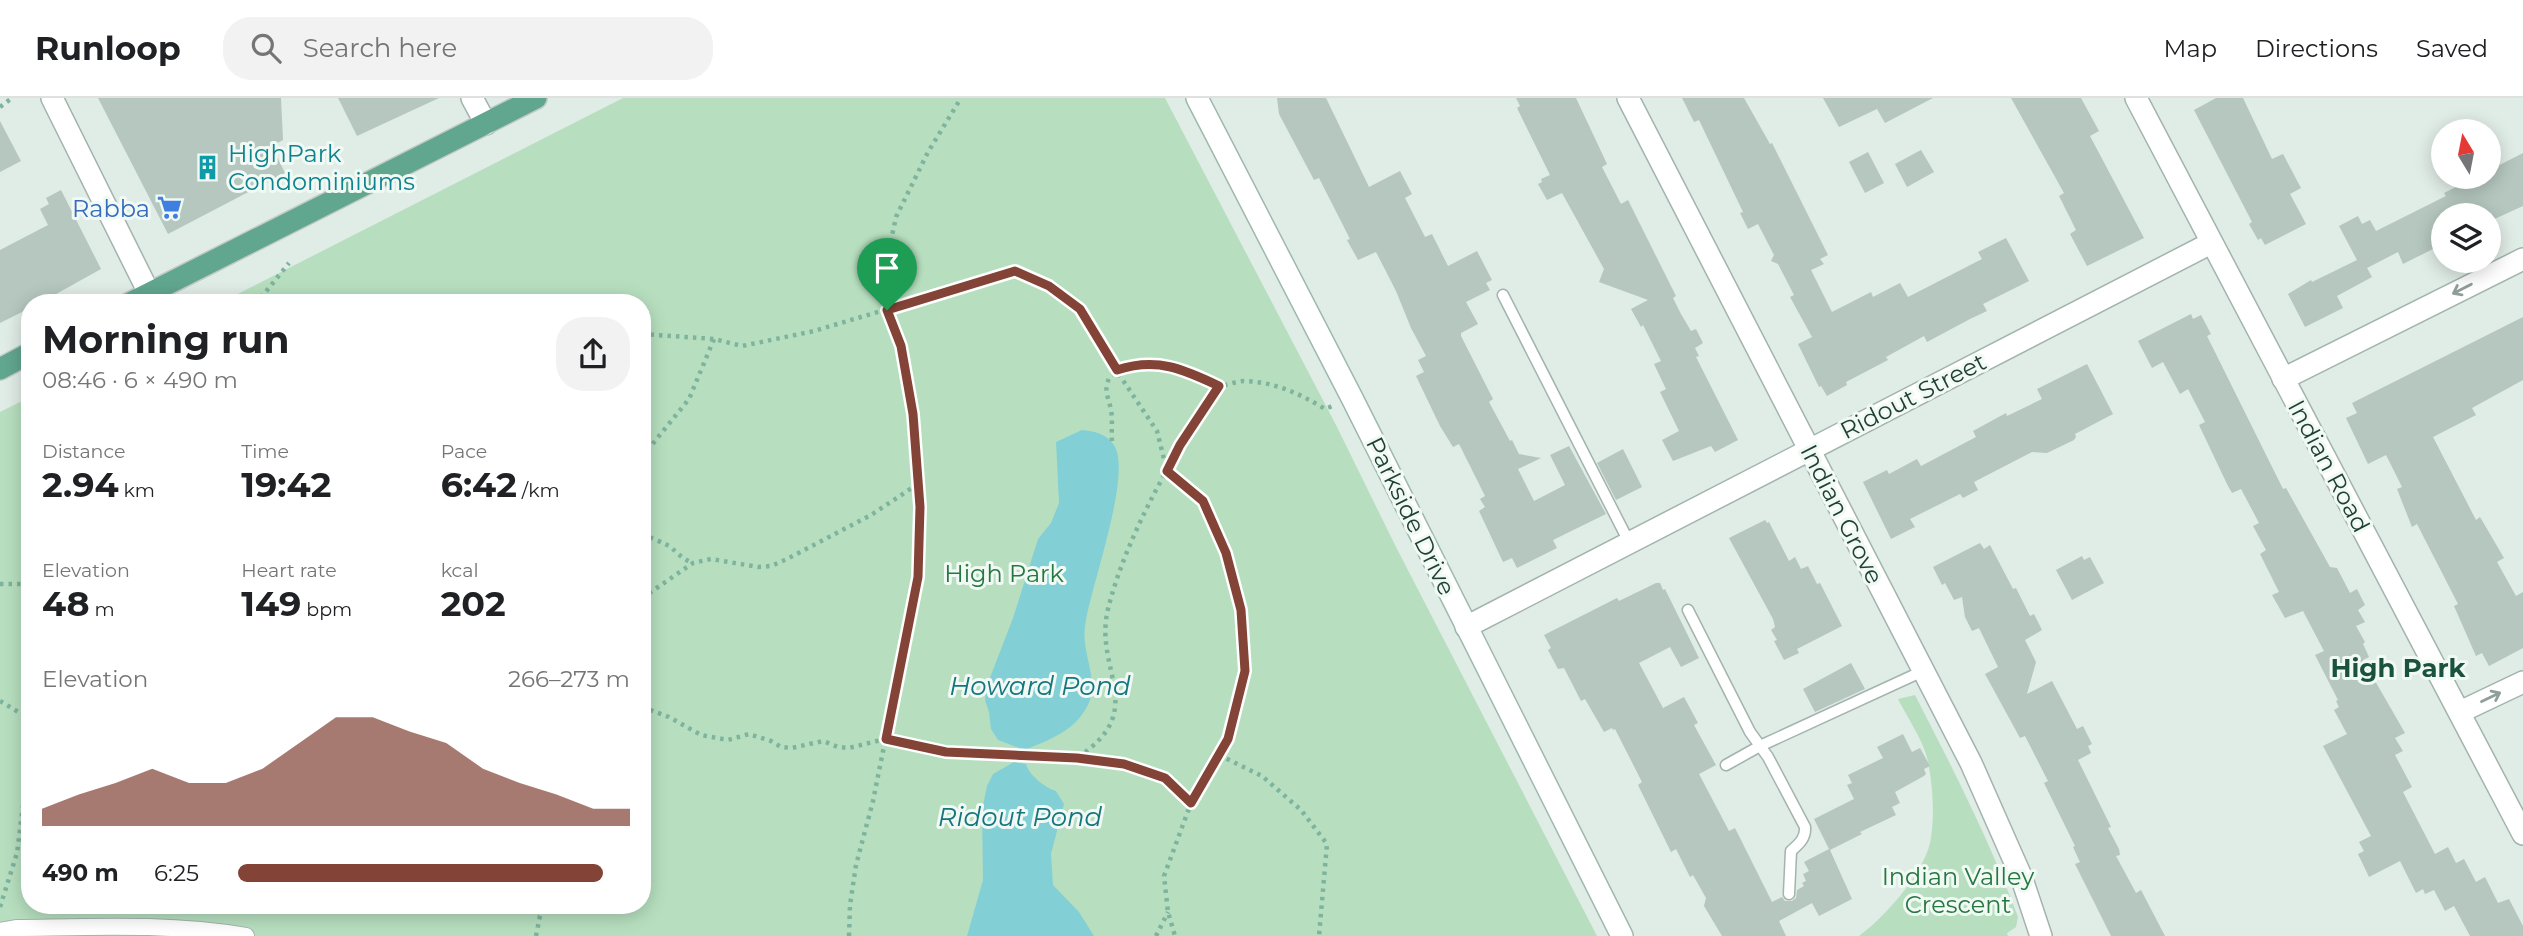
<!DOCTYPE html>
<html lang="en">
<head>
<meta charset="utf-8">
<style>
  :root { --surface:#fff; --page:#f2f2f2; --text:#202124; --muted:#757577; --line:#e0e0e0; --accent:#834336 }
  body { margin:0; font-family:Montserrat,sans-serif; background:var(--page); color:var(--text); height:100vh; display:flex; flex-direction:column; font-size:26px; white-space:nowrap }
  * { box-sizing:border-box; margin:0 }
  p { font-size:23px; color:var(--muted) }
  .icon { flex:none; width:38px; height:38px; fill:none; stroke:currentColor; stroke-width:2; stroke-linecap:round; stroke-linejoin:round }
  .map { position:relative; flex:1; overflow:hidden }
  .side { position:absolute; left:21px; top:196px; width:630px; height:620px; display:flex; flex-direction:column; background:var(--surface); border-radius:28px; box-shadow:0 4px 18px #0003 }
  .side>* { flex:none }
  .needle { width:46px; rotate:350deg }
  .tools { position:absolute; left:2431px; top:21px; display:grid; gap:14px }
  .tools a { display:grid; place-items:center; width:70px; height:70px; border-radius:50%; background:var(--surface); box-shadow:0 4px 18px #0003; font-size:35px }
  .pin { position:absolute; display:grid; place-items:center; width:60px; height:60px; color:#fff; margin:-72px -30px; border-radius:50% 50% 50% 0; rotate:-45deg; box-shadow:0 0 7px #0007 }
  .pin .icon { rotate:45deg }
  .round { display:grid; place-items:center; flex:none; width:74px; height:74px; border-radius:28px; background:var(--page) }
  .summary { display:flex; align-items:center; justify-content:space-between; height:119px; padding:0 21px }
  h1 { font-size:38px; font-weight:700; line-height:52px }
  .metrics { display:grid; grid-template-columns:repeat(3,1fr); gap:10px; height:119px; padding:7px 21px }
  .metrics div { display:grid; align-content:center }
  .metrics b { font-size:35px; font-weight:700 }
  .metrics small { font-size:19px; font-weight:400 }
  .metrics p { font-size:19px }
  .chart { height:196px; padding:14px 21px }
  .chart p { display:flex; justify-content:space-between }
  .chart svg { width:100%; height:126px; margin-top:7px; fill:var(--accent); opacity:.7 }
  ul { padding:0 21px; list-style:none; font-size:23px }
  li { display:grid; grid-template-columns:112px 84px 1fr; align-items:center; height:52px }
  li i { height:18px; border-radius:9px; background:var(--accent) }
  header { display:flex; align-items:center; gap:42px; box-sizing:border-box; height:98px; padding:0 35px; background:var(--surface); border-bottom:2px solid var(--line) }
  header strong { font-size:33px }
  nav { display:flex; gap:38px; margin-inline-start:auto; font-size:24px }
  .search { width:490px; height:63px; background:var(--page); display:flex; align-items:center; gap:18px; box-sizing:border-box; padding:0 24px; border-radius:28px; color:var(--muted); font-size:26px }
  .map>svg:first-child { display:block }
  .green { fill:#b7dfbf }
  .water { fill:#83cfd6 }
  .building { fill:#b5c7bf }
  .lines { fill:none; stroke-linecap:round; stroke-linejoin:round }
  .service-casing { stroke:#a2b4ad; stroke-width:13 }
  .pedestrian-casing { stroke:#a2b4ad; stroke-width:18 }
  .minor-casing { stroke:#a2b4ad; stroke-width:24 }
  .secondary-casing { stroke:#9db9ad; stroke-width:24 }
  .primary-casing { stroke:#c0c9c6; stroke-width:24 }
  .path { stroke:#7eb39e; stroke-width:4.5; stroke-dasharray:3.5 5; stroke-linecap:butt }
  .service { stroke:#fff; stroke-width:10 }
  .pedestrian { stroke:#fff; stroke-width:16 }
  .minor { stroke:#fff; stroke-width:21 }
  .secondary { stroke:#fff; stroke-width:21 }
  .primary { stroke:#61a68f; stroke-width:21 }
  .oneway { stroke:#8f9e9a }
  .route-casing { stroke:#fff; stroke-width:14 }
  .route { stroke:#834336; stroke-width:9 }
  .labels { text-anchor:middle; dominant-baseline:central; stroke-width:6; stroke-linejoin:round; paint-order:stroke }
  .culture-label { font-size:24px; fill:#0d838f; stroke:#f1f9f4; text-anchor:start }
  .shop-label { font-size:24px; fill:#366cbe; stroke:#f1f9f4; text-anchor:end }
  .street-label { font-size:24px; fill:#1f3e34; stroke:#f1f9f4 }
  .park-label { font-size:24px; fill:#267840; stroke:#f1f9f4 }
  .neighbourhood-label { font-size:26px; font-weight:bold; fill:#1a5240; stroke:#f1f9f4 }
  .water-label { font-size:26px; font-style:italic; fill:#15757f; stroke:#f1f9f4 }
</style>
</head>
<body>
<header>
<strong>Runloop</strong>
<div class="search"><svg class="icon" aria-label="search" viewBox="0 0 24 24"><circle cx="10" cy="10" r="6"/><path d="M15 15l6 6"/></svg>Search here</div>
<nav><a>Map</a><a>Directions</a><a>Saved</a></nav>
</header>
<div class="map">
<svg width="2523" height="838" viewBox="0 0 2523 838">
  <rect width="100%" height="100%" fill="#e0ece6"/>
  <g class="green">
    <path d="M 623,0 L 1165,0 L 1336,327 L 1396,449 L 1597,838 L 0,838 L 0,314 L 30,299 L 30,807 L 642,807 L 642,205 L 220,205 Z"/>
    <path d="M 1915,597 C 1953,671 1989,741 2018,819 L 2016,829 L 2007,835 L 2008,838 L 1859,838 C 1884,820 1923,776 1930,745 C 1935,721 1933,689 1928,664 C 1925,645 1907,619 1898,601 Z"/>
  </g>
  <g class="water">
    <path d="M 1082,332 C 1094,333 1107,336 1114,347 C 1133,377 1089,492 1085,529 C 1081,554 1100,583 1088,607 C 1074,634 1050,641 1025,652 L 998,642 L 991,631 L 989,614 L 985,602 L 986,590 L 1013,520 L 1038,441 L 1051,425 L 1059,405 L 1056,344 Z"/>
    <path d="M 1014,664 L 1026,666 C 1029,677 1045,690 1056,693 L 1064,706 L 1051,756 L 1053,787 L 1079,814 L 1094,838 L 967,838 L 983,782 L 982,712 L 987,688 L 993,676 Z"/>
  </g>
  <g class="building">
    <path d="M 98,0 L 281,0 L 283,42 L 272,48 L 285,75 L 168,136 Z"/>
    <path d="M 338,0 L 439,0 L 357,38 Z"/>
    <path d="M 1277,0 L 1326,0 L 1369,89 L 1400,73 L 1412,96 L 1405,100 L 1425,139 L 1432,136 L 1448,168 L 1477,153 L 1492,182 L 1486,185 L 1490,192 L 1466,204 L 1478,226 L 1461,235 L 1461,238 L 1493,301 L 1489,304 L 1510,343 L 1512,342 L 1519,356 L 1541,360 L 1518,371 L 1534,403 L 1565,387 L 1550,357 L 1569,348 L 1606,416 L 1553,442 L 1557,450 L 1517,470 L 1512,460 L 1503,464 L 1479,413 L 1485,409 L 1480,401 L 1485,398 L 1459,346 L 1453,349 L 1440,328 L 1416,278 L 1424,274 L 1418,262 L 1426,258 L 1411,230 L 1396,193 L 1376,154 L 1358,162 L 1347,142 L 1350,141 L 1319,80 L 1314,82 L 1279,16 Z"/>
    <path d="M 1516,0 L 1576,0 L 1607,66 L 1602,69 L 1621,106 L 1628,102 L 1676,198 L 1673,200 L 1681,216 L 1691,233 L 1696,231 L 1703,245 L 1695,250 L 1699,258 L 1696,259 L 1738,342 L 1715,354 L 1711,348 L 1673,363 L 1662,342 L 1679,333 L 1660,294 L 1666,291 L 1654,266 L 1661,263 L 1643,227 L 1641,229 L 1631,211 L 1648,202 L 1599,184 L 1604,171 L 1562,95 L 1547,102 L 1538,86 L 1542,84 L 1541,81 L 1550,77 L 1517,10 L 1520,8 Z"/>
    <path d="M 1682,0 L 1744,0 L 1770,46 L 1772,45 L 1828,157 L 1820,161 L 1824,166 L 1811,172 L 1832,214 L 1871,194 L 1873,199 L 1900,185 L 1908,199 L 1982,161 L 1978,154 L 2006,140 L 2029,183 L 1983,206 L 1987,213 L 1970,221 L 1927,244 L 1924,238 L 1886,259 L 1888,262 L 1846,284 L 1847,287 L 1827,298 L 1821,288 L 1819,289 L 1798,246 L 1812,239 L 1790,199 L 1794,197 L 1778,166 L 1771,163 L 1774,157 L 1758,126 L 1748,131 L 1740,115 L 1743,114 L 1699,22 L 1694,24 Z"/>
    <path d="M 1823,0 L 1933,0 L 1885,25 L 1877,11 L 1839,29 Z"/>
    <path d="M 2011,0 L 2081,0 L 2099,33 L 2090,38 L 2144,140 L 2087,168 L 2070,136 L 2076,132 L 2059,98 L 2064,95 Z"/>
    <path d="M 2216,0 L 2243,0 L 2272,61 L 2283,56 L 2301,90 L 2290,96 L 2306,126 L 2265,147 L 2261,140 L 2258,142 L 2249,126 L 2252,124 L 2194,12 Z"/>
    <path d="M 0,23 L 21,63 L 0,74 Z"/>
    <path d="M 1921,52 L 1934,74 L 1907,89 L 1895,66 Z"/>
    <path d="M 1868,54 L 1884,85 L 1865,95 L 1849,64 Z"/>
    <path d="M 2523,55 L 2523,108 L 2488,124 L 2488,117 L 2443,117 L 2443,146 L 2403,166 L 2398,154 L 2367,170 L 2372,179 L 2337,198 L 2343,210 L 2305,229 L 2288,196 L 2311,182 L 2312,184 L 2357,162 L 2339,128 L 2358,118 L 2362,126 L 2370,122 L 2376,133 L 2446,98 L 2444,95 L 2476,79 L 2488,79 L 2488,73 Z"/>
    <path d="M 61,92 L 101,171 L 40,205 L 30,205 L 30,210 L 0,225 L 0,152 L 48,127 L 40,111 L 49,106 L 46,100 Z"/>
    <path d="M 2191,216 L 2193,221 L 2201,217 L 2211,236 L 2207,238 L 2283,391 L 2286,390 L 2330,469 L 2337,470 L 2350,495 L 2357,491 L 2365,507 L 2358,512 L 2365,524 L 2356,528 L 2365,544 L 2363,546 L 2369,559 L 2363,562 L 2405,635 L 2395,640 L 2403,653 L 2395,657 L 2412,689 L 2403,694 L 2435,756 L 2448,749 L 2456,765 L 2464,761 L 2476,784 L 2485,779 L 2498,805 L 2509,801 L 2523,828 L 2523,838 L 2470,838 L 2454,808 L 2445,813 L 2434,792 L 2425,796 L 2423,791 L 2416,795 L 2400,763 L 2369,779 L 2358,756 L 2364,753 L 2359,744 L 2371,738 L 2323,648 L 2347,636 L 2334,612 L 2339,609 L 2336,603 L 2338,602 L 2315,557 L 2324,553 L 2303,513 L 2285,520 L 2272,497 L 2279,494 L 2260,456 L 2266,452 L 2253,428 L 2259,425 L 2241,391 L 2232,395 L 2227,386 L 2199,327 L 2205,324 L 2188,291 L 2180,296 L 2163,264 L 2152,270 L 2138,243 Z"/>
    <path d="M 2523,219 L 2523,282 L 2472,310 L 2476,317 L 2433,339 L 2476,422 L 2480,419 L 2504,460 L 2497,464 L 2516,498 L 2523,494 L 2523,550 L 2489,568 L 2482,555 L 2476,558 L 2454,508 L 2458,506 L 2417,426 L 2412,429 L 2397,391 L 2402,389 L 2386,357 L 2368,366 L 2346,320 L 2357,315 L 2352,305 Z"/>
    <path d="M 2087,266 L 2113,316 L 2075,336 L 2076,339 L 2074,342 L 2047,355 L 2032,354 L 1974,384 L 1978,392 L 1963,400 L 1960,396 L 1910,421 L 1915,429 L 1891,441 L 1863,384 L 1887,372 L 1889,376 L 1917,361 L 1921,368 L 1976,339 L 1973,333 L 2006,315 L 2007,318 L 2042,301 L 2037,291 Z"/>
    <path d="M 1623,351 L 1642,389 L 1616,402 L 1597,365 Z"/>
    <path d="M 1765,422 L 1767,425 L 1769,424 L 1789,463 L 1795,459 L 1801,471 L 1808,468 L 1817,486 L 1820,485 L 1842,528 L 1797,551 L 1799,555 L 1784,562 L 1774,543 L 1777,542 L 1771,532 L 1775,529 L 1773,521 L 1729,440 Z"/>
    <path d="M 1980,445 L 1984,451 L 1990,447 L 2013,491 L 2016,490 L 2030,518 L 2034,516 L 2042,532 L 2025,542 L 2036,564 L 2027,596 L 2052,583 L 2077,631 L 2083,628 L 2092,646 L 2088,648 L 2091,655 L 2078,662 L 2111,729 L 2108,730 L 2119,751 L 2120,757 L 2116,758 L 2136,795 L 2141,792 L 2165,838 L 2111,838 L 2075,766 L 2080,764 L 2073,749 L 2075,748 L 2044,685 L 2048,683 L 2025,638 L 2020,640 L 1985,576 L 1998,569 L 1979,530 L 1972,533 L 1965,519 L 1962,499 L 1954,502 L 1945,485 L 1942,487 L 1933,469 Z"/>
    <path d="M 2082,458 L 2084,462 L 2090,459 L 2104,485 L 2072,502 L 2056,472 Z"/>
    <path d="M 1656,485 L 1660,485 L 1663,492 L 1665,491 L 1699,560 L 1681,569 L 1670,549 L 1639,565 L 1663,610 L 1684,599 L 1698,625 L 1694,627 L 1716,667 L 1699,676 L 1729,733 L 1735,730 L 1772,804 L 1782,799 L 1785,803 L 1792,803 L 1796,800 L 1797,792 L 1804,788 L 1802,785 L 1806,783 L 1803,776 L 1809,773 L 1804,764 L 1829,751 L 1814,721 L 1854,701 L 1847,687 L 1852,685 L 1848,677 L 1883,660 L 1877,649 L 1903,636 L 1912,654 L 1920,650 L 1930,668 L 1924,671 L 1926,676 L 1924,678 L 1895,694 L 1900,705 L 1892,709 L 1896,717 L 1860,734 L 1862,736 L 1830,752 L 1852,801 L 1819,818 L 1812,805 L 1779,823 L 1786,838 L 1722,838 L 1704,808 L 1706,800 L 1693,777 L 1690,779 L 1676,751 L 1671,754 L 1638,687 L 1642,684 L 1615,631 L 1613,632 L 1612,630 L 1604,634 L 1585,601 L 1581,603 L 1564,570 L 1558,571 L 1548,552 L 1551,550 L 1544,537 L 1617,500 L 1619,503 Z"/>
    <path d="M 1851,565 L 1865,591 L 1815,614 L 1803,591 Z"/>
  </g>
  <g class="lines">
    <defs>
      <g id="service">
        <path d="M 1503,197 L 1630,446"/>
        <path d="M 1688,512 L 1750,634 L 1768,659 L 1805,729 C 1806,740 1799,746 1791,753 L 1789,796"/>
        <path d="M 1726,667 L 1760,648 L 1923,573"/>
      </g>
      <path id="pedestrian" d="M 0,833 L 16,830 C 93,829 170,825 246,838"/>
      <g id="minor">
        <path d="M 52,0 L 149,195"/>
        <path d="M 472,0 L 486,26"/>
        <path d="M 1628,0 L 1971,665 L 2021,778 L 2041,838"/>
        <path d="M 2136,0 L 2523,736"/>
        <path d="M 2283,281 L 2523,161"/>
        <path d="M 1466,529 L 2211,145"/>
        <path d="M 2460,614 L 2523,584"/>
      </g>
      <path id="secondary" d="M 1197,0 L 1352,300 L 1622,838"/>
      <g id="primary">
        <path d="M 130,205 L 536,0"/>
        <path d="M 0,271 L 30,255"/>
      </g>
    </defs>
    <use href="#service" class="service-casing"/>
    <use href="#pedestrian" class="pedestrian-casing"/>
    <use href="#minor" class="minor-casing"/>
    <use href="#secondary" class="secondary-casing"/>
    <use href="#primary" class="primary-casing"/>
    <g class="path">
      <path d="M 0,9 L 12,0"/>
      <path d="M 254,205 L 264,196 L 289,165"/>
      <path d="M 642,236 L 714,241 L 742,248 L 814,233 L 1015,173 L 1049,188 L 1080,211 L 1110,263 L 1157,333 L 1167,373 L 1203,403 L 1226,455 L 1241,512 L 1245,573 L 1228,641 L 1191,705 L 1164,778 L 1168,814 L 1175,838"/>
      <path d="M 1112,343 C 1111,333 1113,322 1111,312 C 1108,297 1103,293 1110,278 C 1130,264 1160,262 1183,271 C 1194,276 1206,285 1217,287 C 1225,289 1235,283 1244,283 C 1274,284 1299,295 1325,311 L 1335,307"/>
      <path d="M 642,359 L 689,301 L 714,241"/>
      <path d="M 642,436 C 649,439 664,445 669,448 C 678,455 682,461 693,465"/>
      <path d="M 0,486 L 30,486"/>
      <path d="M 642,500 L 693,465 L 711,461 L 758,469 L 771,468 L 787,461 L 871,417 L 918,386"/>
      <path d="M 0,603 L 30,621"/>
      <path d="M 642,609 L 669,619 L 701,637 L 728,642 L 749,636 L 771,643 L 781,649 L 792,650 L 823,643 L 838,649 L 849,650 L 885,641 L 946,654 L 1077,660 L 1124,666 L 1165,680 L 1191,705"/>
      <path d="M 1219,657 L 1262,678 L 1301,712 L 1327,746 L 1319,838"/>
      <path d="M 1078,659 C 1150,612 1093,572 1108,511 C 1127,435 1176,352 1219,288"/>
      <path d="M 0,809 L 17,755 L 30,654"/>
      <path d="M 536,838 L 540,818 L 546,807"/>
      <path d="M 849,838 L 850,807 L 856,767 L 873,703 L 918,479 L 920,409 L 913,316 L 901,248 L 887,212 L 887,161 L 896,119 L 928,54 L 961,0"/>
      <path d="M 1156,838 L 1168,814"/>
    </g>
    <use href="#service" class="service"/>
    <use href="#pedestrian" class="pedestrian"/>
    <use href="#minor" class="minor"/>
    <use href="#secondary" class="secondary"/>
    <use href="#primary" class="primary"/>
  </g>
  <defs><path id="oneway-shaft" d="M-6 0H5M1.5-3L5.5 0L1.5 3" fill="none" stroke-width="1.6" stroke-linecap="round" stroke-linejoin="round" transform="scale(1.75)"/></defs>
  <g class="oneway">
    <use href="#oneway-shaft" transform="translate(2462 191) rotate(153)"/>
    <use href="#oneway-shaft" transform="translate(2491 599) rotate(-26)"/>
  </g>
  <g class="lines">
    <defs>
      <path id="route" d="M 1015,173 L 1049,188 L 1080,211 L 1117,272 C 1157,259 1183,271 1219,288 L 1180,347 L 1167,373 L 1203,403 L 1226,455 L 1241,512 L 1245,573 L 1228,641 L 1191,705 L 1165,680 L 1124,666 L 1077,660 L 946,654 L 886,641 L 918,479 L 920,409 L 913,316 L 901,248 L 887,212 Z"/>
    </defs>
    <use href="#route" class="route-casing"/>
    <use href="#route" class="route"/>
  </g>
  <defs>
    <symbol id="building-bare" viewBox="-9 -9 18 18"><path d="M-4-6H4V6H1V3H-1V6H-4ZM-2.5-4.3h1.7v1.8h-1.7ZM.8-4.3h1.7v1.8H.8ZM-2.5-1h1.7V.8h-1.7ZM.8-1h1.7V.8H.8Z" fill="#0f9aa8" stroke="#f1f9f4" stroke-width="2.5" paint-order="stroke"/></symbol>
    <symbol id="supermarket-bare" viewBox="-9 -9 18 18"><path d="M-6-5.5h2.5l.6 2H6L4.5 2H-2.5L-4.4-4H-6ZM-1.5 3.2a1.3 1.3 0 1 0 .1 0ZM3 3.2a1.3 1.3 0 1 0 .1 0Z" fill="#3f7fe0" stroke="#f1f9f4" stroke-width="2.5" paint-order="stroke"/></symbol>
  </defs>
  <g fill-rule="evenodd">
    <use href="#building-bare" x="190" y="52" width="35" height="35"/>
    <use href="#supermarket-bare" x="152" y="92" width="35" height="35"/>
  </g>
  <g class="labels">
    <g class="culture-label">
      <text x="228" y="55">HighPark<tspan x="228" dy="28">Condominiums</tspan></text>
    </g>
    <g class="shop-label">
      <text x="150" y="110">Rabba</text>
    </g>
    <g class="street-label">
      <text transform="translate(1913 298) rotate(-27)">Ridout Street</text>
      <text transform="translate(2329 368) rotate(62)">Indian Road</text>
      <text transform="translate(1842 416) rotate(63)">Indian Grove</text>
      <text transform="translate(1411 418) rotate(64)">Parkside Drive</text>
    </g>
    <g class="park-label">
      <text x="1004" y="475">High Park</text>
      <text x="1958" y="778">Indian Valley<tspan x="1958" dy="28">Crescent</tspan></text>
    </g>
    <g class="neighbourhood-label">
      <text x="2398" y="570">High Park</text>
    </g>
    <g class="water-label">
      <text x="1040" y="588">Howard Pond</text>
      <text x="1020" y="719">Ridout Pond</text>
    </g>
  </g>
</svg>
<div class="tools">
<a><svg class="needle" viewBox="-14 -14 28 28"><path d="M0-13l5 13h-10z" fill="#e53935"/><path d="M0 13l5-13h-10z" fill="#757577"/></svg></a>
<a><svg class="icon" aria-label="layers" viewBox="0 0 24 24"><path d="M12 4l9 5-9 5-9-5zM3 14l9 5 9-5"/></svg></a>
</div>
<div class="pin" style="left:887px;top:212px;background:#1e9e55"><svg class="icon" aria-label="arrive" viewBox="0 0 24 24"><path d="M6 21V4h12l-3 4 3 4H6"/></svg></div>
<section class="side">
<div class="summary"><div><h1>Morning run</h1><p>08:46 · 6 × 490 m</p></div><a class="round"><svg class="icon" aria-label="share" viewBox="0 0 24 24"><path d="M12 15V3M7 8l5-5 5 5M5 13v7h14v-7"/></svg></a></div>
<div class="metrics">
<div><p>Distance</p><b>2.94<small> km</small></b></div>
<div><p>Time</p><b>19:42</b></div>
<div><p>Pace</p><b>6:42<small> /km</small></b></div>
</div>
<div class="metrics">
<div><p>Elevation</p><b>48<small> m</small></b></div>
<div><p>Heart rate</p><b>149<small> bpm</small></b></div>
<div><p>kcal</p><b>202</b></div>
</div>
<div class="chart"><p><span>Elevation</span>266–273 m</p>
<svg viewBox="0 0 160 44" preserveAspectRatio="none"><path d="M0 44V38L10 33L20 29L30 24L40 29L50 29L60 24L70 15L80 6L90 6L100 11L110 15L120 24L130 29L140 33L150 38L160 38V44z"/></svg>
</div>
<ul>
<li><b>490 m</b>6:25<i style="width:93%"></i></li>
</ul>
</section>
</div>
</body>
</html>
